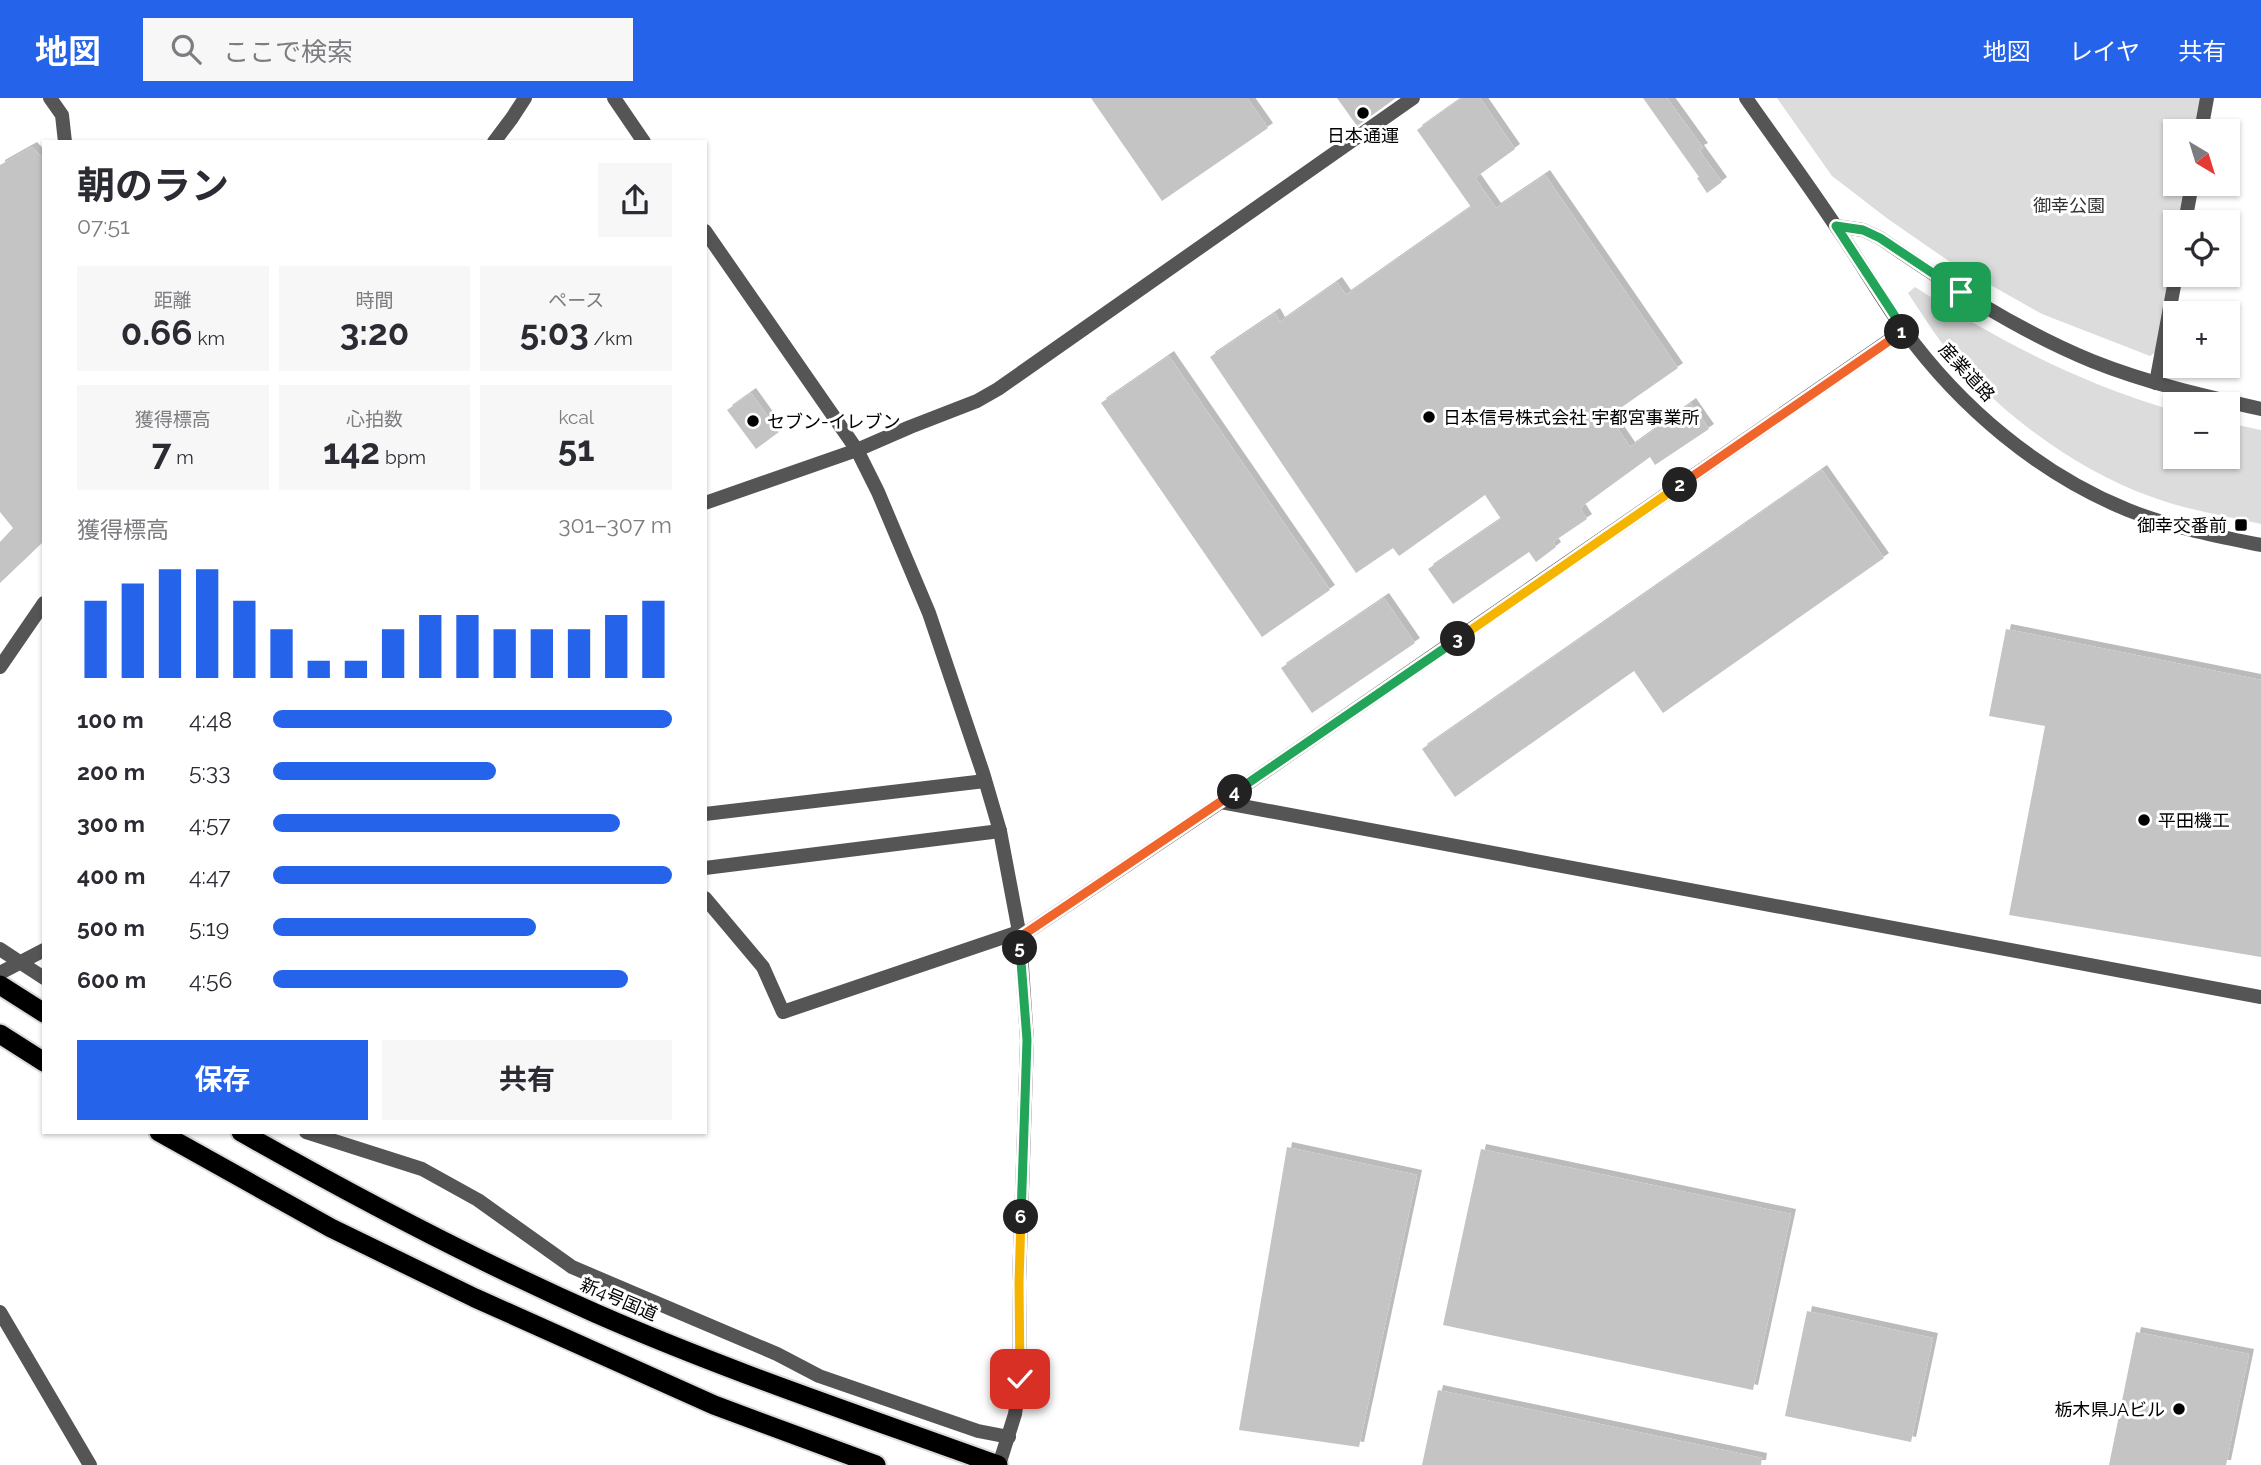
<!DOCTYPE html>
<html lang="ja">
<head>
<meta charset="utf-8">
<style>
  :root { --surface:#fff; --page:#f7f7f7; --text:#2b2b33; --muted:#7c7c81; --accent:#2563eb }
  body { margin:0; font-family:Raleway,"Noto Sans JP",sans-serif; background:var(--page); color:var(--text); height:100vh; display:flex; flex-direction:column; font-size:26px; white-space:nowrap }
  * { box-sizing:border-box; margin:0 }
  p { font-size:23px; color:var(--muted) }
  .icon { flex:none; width:38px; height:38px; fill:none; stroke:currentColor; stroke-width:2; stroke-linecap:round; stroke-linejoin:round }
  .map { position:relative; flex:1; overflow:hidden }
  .side { position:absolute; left:42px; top:42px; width:665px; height:994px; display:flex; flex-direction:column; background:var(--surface); border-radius:0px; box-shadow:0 2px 5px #0004 }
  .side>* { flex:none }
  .needle { width:46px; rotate:142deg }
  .tools { position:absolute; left:2163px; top:21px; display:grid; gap:14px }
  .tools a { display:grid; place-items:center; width:77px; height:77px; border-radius:0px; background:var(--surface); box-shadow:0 2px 5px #0004; font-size:35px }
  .pin { position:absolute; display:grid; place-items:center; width:60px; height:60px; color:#fff; margin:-30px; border-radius:14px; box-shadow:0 4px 10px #0006 }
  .km { position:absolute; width:35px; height:35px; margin:-18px; border-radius:50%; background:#222; color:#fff; font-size:19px; line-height:35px; text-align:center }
  .round { display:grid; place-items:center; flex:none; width:74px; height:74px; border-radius:0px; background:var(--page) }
  .headline { display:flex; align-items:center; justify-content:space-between; height:119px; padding:0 35px }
  h1 { font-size:38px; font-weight:700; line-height:52px }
  .figures { display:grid; grid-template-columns:repeat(3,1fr); gap:10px; height:119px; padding:7px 35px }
  .figures div { display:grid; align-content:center; border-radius:0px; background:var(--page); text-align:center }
  .figures b { font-size:35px; font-weight:700 }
  .figures small { font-size:19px; font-weight:400 }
  .figures p { font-size:19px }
  .chart { height:196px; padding:14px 35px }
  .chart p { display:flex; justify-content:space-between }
  .chart svg { width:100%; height:126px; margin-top:7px; stroke:var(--accent); stroke-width:6 }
  .primary-button { display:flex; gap:14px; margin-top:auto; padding:14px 35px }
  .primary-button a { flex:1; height:80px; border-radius:0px; background:var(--accent); color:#fff; font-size:28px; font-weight:700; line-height:80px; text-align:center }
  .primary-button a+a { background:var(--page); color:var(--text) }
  ul { padding:0 35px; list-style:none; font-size:23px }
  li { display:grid; grid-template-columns:112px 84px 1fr; align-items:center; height:52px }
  li i { height:18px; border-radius:9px; background:var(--accent) }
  header { display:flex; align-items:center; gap:42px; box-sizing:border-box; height:98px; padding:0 35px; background:var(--accent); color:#fff }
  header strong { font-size:33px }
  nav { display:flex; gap:38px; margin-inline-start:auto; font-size:24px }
  .search { width:490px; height:63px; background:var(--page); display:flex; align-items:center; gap:18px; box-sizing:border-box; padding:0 24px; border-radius:0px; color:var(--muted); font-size:26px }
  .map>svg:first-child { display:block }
  .green { fill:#dcdcdc }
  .building { fill:#c4c4c4; filter:url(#shadow) }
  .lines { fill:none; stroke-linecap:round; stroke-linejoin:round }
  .trunk-casing { stroke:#dbdbdb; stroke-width:23 }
  .minor { stroke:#555; stroke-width:14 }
  .tertiary { stroke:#555; stroke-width:14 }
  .trunk { stroke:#000; stroke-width:19 }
  .split-1-casing { stroke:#fff; stroke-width:14 }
  .split-2-casing { stroke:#fff; stroke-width:14 }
  .split-3-casing { stroke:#fff; stroke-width:14 }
  .split-4-casing { stroke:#fff; stroke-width:14 }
  .split-5-casing { stroke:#fff; stroke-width:14 }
  .split-6-casing { stroke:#fff; stroke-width:14 }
  .split-7-casing { stroke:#fff; stroke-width:14 }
  .split-1 { stroke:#22a559; stroke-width:9 }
  .split-2 { stroke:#f0652b; stroke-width:9 }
  .split-3 { stroke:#f5b400; stroke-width:9 }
  .split-4 { stroke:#22a559; stroke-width:9 }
  .split-5 { stroke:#f0652b; stroke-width:9 }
  .split-6 { stroke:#22a559; stroke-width:9 }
  .split-7 { stroke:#f5b400; stroke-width:9 }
  .poi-dot { fill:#000; stroke:#fff; stroke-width:2.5 }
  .labels { text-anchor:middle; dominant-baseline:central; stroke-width:6; stroke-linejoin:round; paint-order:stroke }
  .poi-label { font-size:18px; fill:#000; stroke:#fff; text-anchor:start }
  .park-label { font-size:18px; fill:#333; stroke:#fff }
  .street-label { font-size:18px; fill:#000; stroke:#fff }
</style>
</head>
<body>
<header>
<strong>地図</strong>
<div class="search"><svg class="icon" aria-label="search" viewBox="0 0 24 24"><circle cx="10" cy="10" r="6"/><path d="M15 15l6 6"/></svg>ここで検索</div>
<nav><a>地図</a><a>レイヤ</a><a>共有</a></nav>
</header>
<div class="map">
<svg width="2261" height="1367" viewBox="0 0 2261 1367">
  <defs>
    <filter id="shadow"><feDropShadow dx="5" dy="-5" stdDeviation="0" flood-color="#0004"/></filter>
  </defs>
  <rect width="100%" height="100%" fill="#fff"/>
  <g class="green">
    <path d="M 1777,0 L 2209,0 L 2203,33 L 2175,33 L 2175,86 L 2195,86 L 2189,124 L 2175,124 L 2175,177 L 2169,245 L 2150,258 L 2042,216 L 1953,166 L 1888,121 L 1832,78 Z"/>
    <path d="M 1915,189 C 1997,242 2081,286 2175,313 L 2175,359 L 2228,359 L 2228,325 L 2261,332 L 2261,426 C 2225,418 2187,412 2152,399 C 2083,375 2014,325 1964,272 C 1943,249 1925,221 1908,195 Z"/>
  </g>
  <g class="building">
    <path d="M 1091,0 L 1247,0 L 1268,30 L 1162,103 Z"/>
    <path d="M 1337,0 L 1396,0 L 1357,28 Z"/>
    <path d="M 1462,0 L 1480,0 L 1515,51 L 1475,80 L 1496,110 L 1545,77 L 1678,270 L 1609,318 L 1630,349 L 1691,305 L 1709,331 L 1655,367 L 1650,359 L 1580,410 L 1587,421 L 1553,444 L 1556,449 L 1536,464 L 1529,454 L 1453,506 L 1428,471 L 1501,421 L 1485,397 L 1399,458 L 1393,450 L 1356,475 L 1210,259 L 1275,215 L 1280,224 L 1337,184 L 1346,197 L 1471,109 L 1417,32 Z"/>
    <path d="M 1643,0 L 1667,0 L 1703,50 L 1699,52 L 1722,84 L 1707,95 L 1697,80 L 1699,79 Z"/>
    <path d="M 32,49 L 44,62 L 44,443 L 0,485 L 0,444 L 13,430 L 0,414 L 0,67 Z"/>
    <path d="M 1169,258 L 1330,492 L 1262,539 L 1101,305 Z"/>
    <path d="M 751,295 L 779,334 L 756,351 L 727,312 Z"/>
    <path d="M 1822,372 L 1884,460 L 1663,615 L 1634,573 L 1455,699 L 1422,651 Z"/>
    <path d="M 1384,500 L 1415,545 L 1312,615 L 1281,570 Z"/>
    <path d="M 2006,531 L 2261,582 L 2261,859 L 2009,817 L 2045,628 L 1989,618 Z"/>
    <path d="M 1287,1049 L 1417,1077 L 1359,1349 L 1239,1332 Z"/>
    <path d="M 1481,1051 L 1791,1116 L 1753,1292 L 1443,1227 Z"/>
    <path d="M 1807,1213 L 1933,1240 L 1911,1344 L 1785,1318 Z"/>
    <path d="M 2136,1234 L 2249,1256 L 2226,1367 L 2109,1367 Z"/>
    <path d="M 1438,1292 L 1762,1360 L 1761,1367 L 1422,1367 Z"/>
  </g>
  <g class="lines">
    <defs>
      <g id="trunk">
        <path d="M 0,887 L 44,915"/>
        <path d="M 0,936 L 44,964"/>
        <path d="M 159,1034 L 331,1130 L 475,1200 L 714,1307 L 876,1367"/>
        <path d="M 241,1034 C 357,1100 473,1161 595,1215 C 727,1273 863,1318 998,1367"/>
      </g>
    </defs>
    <use href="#trunk" class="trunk-casing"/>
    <g class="minor">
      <path d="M 50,0 L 62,17 L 65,44"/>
      <path d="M 2201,33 L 2207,0"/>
      <path d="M 494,44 L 512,20 L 525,0"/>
      <path d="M 2185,124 L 2192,86"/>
      <path d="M 2156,285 L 2176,177"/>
      <path d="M 705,405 L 857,352"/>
      <path d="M 0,569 L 44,505"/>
      <path d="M 705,716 L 985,683"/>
      <path d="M 705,770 L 1000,733"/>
      <path d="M 705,800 L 763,869 L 783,914 L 1019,834"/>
      <path d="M 0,851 L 44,880"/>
      <path d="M 0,875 L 44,852"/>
      <path d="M 306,1034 L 422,1071 L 478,1102 L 572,1169 L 777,1256 L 819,1278 L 978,1333 L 1009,1339"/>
      <path d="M 0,1214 L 90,1367"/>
    </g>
    <g class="tertiary">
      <path d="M 614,0 L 644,44"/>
      <path d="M 1746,0 C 1776,43 1808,86 1837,130 C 1860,163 1880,199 1904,232 C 1960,309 2039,376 2128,412 C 2170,429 2217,438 2261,447"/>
      <path d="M 1836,128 L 1863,132 L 1880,140 C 1947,186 2016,232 2092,263 C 2147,285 2204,298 2261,311"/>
      <path d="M 705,133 L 857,352 L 878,394 L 929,515 L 983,675 L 1000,733 L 1020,839 L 1027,942 L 1019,1185 L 1020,1281 L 1015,1316 L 999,1367"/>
      <path d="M 857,352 L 910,329 L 977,303 L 998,291 L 1413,0"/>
      <path d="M 1221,704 L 2261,899"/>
      <path d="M 1020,839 L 1221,704 L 1904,232"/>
    </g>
    <use href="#trunk" class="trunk"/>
  </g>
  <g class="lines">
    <defs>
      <path id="split-1" d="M 1902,234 L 1904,232 L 1836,128 L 1863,132 L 1880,140 L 1961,194"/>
      <path id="split-2" d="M 1680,387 L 1902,234"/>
      <path id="split-3" d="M 1458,541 L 1680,387"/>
      <path id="split-4" d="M 1235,694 L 1458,541"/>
      <path id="split-5" d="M 1020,850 L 1020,839 L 1235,694"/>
      <path id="split-6" d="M 1020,850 L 1027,942 L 1021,1119"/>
      <path id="split-7" d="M 1020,1281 L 1019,1185 L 1021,1119"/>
    </defs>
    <use href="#split-1" class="split-1-casing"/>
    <use href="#split-2" class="split-2-casing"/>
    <use href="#split-3" class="split-3-casing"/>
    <use href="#split-4" class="split-4-casing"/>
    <use href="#split-5" class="split-5-casing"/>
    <use href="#split-6" class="split-6-casing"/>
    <use href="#split-7" class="split-7-casing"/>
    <use href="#split-1" class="split-1"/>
    <use href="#split-2" class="split-2"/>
    <use href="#split-3" class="split-3"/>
    <use href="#split-4" class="split-4"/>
    <use href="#split-5" class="split-5"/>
    <use href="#split-6" class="split-6"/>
    <use href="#split-7" class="split-7"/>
  </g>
  <g class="poi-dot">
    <circle cx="1363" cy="15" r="7"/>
    <circle cx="1429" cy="319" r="7"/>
    <circle cx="753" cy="323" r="7"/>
    <rect x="2234" y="420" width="14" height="14" rx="3.5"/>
    <circle cx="2144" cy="722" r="7"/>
    <circle cx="2179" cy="1311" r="7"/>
  </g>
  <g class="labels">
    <g class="poi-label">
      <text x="1363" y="37" text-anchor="middle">日本通運</text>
      <text x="1443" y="319">日本信号株式会社 宇都宮事業所</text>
      <text x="767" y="323">セブン-イレブン</text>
      <text x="2227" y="427" text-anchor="end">御幸交番前</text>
      <text x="2158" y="722">平田機工</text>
      <text x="2165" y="1311" text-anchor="end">栃木県JAビル</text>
    </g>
    <g class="park-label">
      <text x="2069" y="107">御幸公園</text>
    </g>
    <g class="street-label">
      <text transform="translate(1967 274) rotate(47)">産業道路</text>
      <text transform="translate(619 1201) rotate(23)">新4号国道</text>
    </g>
  </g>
</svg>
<div class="tools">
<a><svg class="needle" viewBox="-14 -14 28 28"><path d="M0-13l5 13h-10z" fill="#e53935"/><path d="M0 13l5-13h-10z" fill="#7c7c81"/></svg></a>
<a><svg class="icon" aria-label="locate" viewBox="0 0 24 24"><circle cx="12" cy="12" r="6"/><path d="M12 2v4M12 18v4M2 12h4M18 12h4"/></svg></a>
<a>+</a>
<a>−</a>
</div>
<div class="pin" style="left:1961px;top:194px;background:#1e9e55"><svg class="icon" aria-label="arrive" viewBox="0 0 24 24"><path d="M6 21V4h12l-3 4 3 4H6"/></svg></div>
<div class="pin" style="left:1020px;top:1281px;background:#d93025"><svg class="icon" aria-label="check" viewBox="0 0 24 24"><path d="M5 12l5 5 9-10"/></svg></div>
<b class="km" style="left:1902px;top:234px">1</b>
<b class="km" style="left:1680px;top:387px">2</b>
<b class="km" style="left:1458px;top:541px">3</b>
<b class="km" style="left:1235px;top:694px">4</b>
<b class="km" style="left:1020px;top:850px">5</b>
<b class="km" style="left:1021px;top:1119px">6</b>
<section class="side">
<div class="headline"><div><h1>朝のラン</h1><p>07:51</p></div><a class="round"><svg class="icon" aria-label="share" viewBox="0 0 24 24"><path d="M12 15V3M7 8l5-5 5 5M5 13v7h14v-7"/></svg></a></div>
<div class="figures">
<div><p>距離</p><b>0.66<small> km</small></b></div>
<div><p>時間</p><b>3:20</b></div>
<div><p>ペース</p><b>5:03<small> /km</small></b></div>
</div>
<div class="figures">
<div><p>獲得標高</p><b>7<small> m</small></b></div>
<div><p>心拍数</p><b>142<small> bpm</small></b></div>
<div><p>kcal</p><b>51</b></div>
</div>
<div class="chart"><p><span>獲得標高</span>301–307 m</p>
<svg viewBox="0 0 160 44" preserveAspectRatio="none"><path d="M5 44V17M15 44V11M25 44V6M35 44V6M45 44V17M55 44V27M65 44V38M75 44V38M85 44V27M95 44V22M105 44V22M115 44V27M125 44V27M135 44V27M145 44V22M155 44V17"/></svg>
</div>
<ul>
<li><b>100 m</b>4:48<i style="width:100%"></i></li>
<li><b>200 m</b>5:33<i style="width:56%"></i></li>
<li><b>300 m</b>4:57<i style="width:87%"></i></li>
<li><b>400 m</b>4:47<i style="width:100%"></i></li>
<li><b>500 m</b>5:19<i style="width:66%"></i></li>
<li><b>600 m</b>4:56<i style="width:89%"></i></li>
</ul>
<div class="primary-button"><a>保存</a><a>共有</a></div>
</section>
</div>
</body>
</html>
